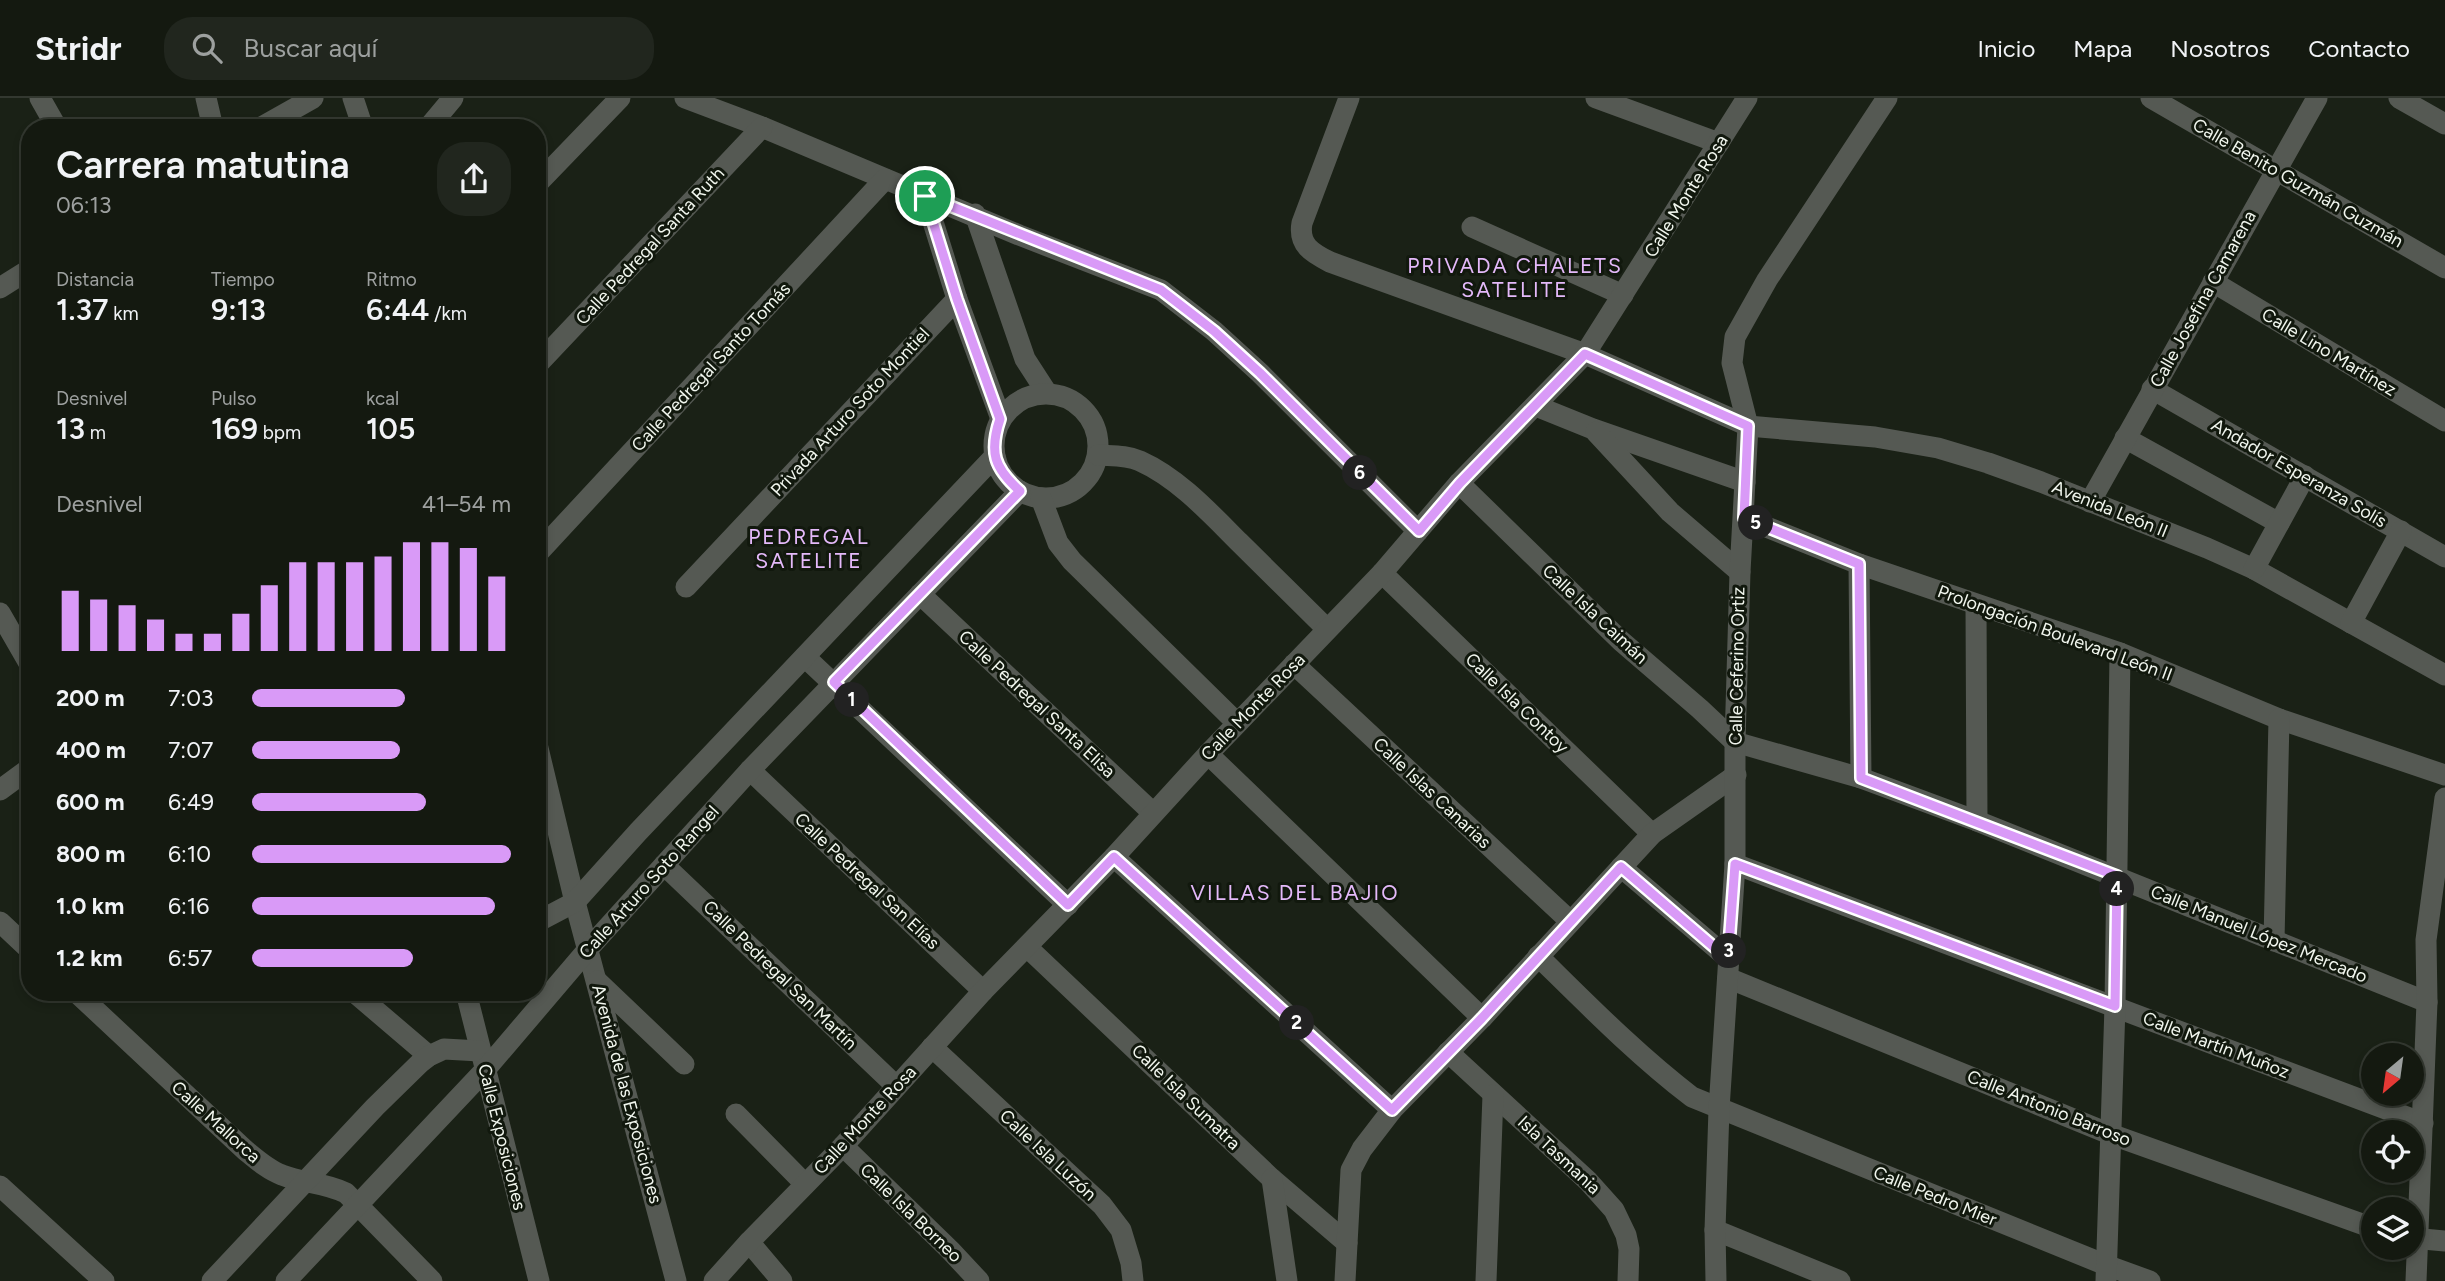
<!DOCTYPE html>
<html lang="es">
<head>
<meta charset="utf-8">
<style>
  :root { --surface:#141910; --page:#21261e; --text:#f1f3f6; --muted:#9da09f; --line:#333830; --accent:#d99af7 }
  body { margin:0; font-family:Figtree,sans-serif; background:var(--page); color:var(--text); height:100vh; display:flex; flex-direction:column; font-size:26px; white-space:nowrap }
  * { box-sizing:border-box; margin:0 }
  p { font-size:23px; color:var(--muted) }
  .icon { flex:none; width:38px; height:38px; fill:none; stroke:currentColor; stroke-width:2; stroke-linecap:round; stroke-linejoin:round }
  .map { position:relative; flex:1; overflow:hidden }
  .panel { position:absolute; left:21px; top:21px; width:525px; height:882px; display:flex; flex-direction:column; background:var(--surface); border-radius:28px; box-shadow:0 4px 10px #0003,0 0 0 2px var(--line) }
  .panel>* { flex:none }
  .needle { width:46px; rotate:209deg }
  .tools { position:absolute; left:2361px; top:945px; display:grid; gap:14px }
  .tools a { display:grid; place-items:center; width:63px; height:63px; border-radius:50%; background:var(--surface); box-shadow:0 4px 10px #0003,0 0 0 2px var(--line); font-size:35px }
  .pin { position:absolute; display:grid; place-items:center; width:60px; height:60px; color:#fff; margin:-30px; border:4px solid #fff; border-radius:50%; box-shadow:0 2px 7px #0007 }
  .km { position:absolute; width:35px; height:35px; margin:-18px; border-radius:50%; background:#222; color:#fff; font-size:19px; line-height:35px; text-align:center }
  .round { display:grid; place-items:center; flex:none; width:74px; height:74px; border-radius:28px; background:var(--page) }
  .overview { display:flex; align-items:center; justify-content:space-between; height:119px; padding:0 35px }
  h1 { font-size:38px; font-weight:600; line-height:52px }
  .metrics { display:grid; grid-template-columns:repeat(3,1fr); gap:10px; height:119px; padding:7px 35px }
  .metrics div { display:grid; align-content:center }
  .metrics b { font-size:30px; font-weight:600 }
  .metrics small { font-size:19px; font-weight:400 }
  .metrics p { font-size:19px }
  .chart { height:196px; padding:14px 35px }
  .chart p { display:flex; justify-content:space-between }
  .chart svg { width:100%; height:126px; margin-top:7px; stroke:var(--accent); stroke-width:6 }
  ul { padding:0 35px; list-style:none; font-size:23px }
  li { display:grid; grid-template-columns:112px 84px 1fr; align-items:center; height:52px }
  li i { height:18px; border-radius:9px; background:var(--accent) }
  header { display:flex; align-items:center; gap:42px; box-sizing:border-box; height:98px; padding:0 35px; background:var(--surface); border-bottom:2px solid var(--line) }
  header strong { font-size:33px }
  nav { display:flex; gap:38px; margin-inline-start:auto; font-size:24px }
  .search { width:490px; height:63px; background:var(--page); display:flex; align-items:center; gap:18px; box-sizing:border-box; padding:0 24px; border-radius:28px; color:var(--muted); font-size:26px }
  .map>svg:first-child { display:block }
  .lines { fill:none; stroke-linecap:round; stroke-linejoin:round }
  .minor { stroke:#555953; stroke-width:21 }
  .route-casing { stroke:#fff; stroke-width:14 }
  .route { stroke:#d99af7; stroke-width:9 }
  .labels { text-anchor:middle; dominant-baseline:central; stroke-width:6; stroke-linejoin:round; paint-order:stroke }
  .street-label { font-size:18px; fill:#f1f6ee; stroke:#11180d }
  .quarter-label { font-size:21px; letter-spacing:2px; fill:#e4b9fa; stroke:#11180d }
</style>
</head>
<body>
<header>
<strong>Stridr</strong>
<div class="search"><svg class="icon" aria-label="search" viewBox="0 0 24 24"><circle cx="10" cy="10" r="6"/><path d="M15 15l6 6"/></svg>Buscar aquí</div>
<nav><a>Inicio</a><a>Mapa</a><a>Nosotros</a><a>Contacto</a></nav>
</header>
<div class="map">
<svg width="2445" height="1183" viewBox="0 0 2445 1183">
  <rect width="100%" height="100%" fill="#1a2116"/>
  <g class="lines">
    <g class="minor">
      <path d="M 40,0 L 57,30"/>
      <path d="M 206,0 L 213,30"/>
      <path d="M 353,0 L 363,30"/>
      <path d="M 685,0 L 762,29 L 1019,137 L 1161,192 L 1214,233 L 1260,275 L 1418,433"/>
      <path d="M 1349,0 L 1302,125 C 1298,147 1312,155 1330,164 L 1585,256 L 1748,328 L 1875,339 L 1938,350 L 1988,365 L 2041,384 L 2207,450 L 2254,471 L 2445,577"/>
      <path d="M 1596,0 L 1719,45"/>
      <path d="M 2151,0 L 2445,170"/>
      <path d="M 2399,0 L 2445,26"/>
      <path d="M 260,30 L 313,0"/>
      <path d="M 428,30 L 453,0"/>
      <path d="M 537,86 L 620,0"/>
      <path d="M 925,98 L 957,201 L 1001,321"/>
      <path d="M 975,116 L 1025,261 L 1047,295"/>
      <path d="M 1472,129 L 1623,197"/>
      <path d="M 2213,184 L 2445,323"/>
      <path d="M 0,190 L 30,171"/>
      <path d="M 537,267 L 762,29"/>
      <path d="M 2152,291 L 2445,459"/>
      <circle cx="1046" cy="348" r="52"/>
      <path d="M 1536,308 L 1593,331 L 1745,384"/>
      <path d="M 1596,334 L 1670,414 L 1740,474"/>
      <path d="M 2125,340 L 2279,425"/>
      <path d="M 1098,357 C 1112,358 1127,357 1140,363 C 1178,380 1210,415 1239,444 C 1268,473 1298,502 1327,531"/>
      <path d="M 1459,385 L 1621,543 L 1700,611 L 1735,644 L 1861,680 L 1977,723 L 2427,904"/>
      <path d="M 1041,400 L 1058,445 L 1072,463 L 1237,625"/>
      <path d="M 2090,404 L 2317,0"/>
      <path d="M 1744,420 L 1859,466 L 2120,555 L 2279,621 L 2445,677"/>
      <path d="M 537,456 L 885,81"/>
      <path d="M 1859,466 L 1861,680"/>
      <path d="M 2254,471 L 2305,378"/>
      <path d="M 1382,475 L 1652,736"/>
      <path d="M 686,489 L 957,201"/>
      <path d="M 920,496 L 1153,715"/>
      <path d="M 1976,507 L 1977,723"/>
      <path d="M 0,515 L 30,567"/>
      <path d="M 2351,525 L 2401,433"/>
      <path d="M 805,559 L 1068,807"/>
      <path d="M 1294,566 L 1570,823"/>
      <path d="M 537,646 L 575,804 L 676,1183"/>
      <path d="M 1208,656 L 1482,920"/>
      <path d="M 750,672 L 983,893"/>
      <path d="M 0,692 L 30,670"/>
      <path d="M 1114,759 L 1392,1012"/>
      <path d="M 1735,766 L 2423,1025"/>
      <path d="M 664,767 L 896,988"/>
      <path d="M 1621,769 L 1729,861"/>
      <path d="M 0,824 L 30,852"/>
      <path d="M 537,824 L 575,804 L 638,734 L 995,358"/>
      <path d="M 2274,843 L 2279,621"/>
      <path d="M 1027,849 L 1272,1081 L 1347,1145"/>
      <path d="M 1538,858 C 1588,907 1637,957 1692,999 L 2106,1167 L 2150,1183"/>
      <path d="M 1728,880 L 2110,1036 L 2373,1130"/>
      <path d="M 597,883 L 684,966"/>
      <path d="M 76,894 L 245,1052 C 256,1061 268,1072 282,1077 C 302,1085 323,1084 346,1095 L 432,1183"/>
      <path d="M 354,894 L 429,958"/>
      <path d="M 466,894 L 539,1183"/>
      <path d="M 932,949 L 1102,1107 L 1121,1132 L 1131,1165 L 1133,1183"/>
      <path d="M 1448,954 L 1588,1083 L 1614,1112 L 1626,1137 L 1629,1151 L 1628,1183"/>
      <path d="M 736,1016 L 805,1086"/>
      <path d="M 843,1048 L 950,1152 L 979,1183"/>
      <path d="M 1272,1081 L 1287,1183"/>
      <path d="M 0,1088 L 104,1183"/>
      <path d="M 1715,1132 L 1840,1183"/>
      <path d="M 2412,1140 L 2445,1143"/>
      <path d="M 749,1144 L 782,1183"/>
      <path d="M 212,1183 L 375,1009 L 420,965 L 429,958 L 444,951 L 480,953"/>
      <path d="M 286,1183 L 485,972 L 589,850 L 750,672 L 1020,393"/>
      <path d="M 714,1183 L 749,1144 L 843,1048 L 983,893 L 1114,759 L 1208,656 L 1382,475 L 1459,385 L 1585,256 L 1747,0"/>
      <path d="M 1345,1183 L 1351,1072 L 1362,1051 L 1392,1012 L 1482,920 L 1652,736 L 1736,677"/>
      <path d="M 1486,1183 L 1493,997"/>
      <path d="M 1716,1183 L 1715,1132 L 1719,1011 L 1735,766 L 1735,644 L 1740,474 L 1748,328 L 1732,265 L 1735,239 L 1767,182 L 1887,0"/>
      <path d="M 2106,1183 L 2115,908 L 2120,555"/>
      <path d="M 2416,1183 L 2427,904 L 2426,842 L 2445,700"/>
    </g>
  </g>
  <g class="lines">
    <defs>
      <path id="route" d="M 925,98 L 1161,192 L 1214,233 L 1260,275 L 1419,433 L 1460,385 L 1585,256 L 1748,328 L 1744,420 L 1859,466 L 1861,680 L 2117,778 L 2115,908 L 1735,766 L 1728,861 L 1621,769 L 1482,920 L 1392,1012 L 1114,759 L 1068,807 L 834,584 L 1020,393 C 994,370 989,354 1000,321 L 957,201 Z"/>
    </defs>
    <use href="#route" class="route-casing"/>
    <use href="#route" class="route"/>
  </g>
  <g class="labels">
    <g class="street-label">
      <text transform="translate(2298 85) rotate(30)">Calle Benito Guzmán Guzmán</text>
      <text transform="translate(1686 98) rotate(-58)">Calle Monte Rosa</text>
      <text transform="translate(650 148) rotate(-47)">Calle Pedregal Santa Ruth</text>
      <text transform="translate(2203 201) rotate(-61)">Calle Josefina Camarena</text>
      <text transform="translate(2329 254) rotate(31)">Calle Lino Martínez</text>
      <text transform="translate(711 269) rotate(-47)">Calle Pedregal Santo Tomás</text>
      <text transform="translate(850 314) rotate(-47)">Privada Arturo Soto Montiel</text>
      <text transform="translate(2299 375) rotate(30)">Andador Esperanza Solís</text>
      <text transform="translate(2110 411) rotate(22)">Avenida León II</text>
      <text transform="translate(1595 516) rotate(43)">Calle Isla Caimán</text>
      <text transform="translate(2055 535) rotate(20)">Prolongación Boulevard León II</text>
      <text transform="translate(1737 568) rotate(-89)">Calle Ceferino Ortiz</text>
      <text transform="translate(1517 605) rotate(44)">Calle Isla Contoy</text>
      <text transform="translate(1037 606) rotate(43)">Calle Pedregal Santa Elisa</text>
      <text transform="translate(1253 609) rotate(-46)">Calle Monte Rosa</text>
      <text transform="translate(1432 695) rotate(43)">Calle Islas Canarias</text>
      <text transform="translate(867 783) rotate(43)">Calle Pedregal San Elías</text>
      <text transform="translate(649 784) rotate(-48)">Calle Arturo Soto Rangel</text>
      <text transform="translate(2259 836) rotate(22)">Calle Manuel López Mercado</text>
      <text transform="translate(780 877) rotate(44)">Calle Pedregal San Martín</text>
      <text transform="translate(2216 947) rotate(21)">Calle Martín Muñoz</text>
      <text transform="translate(627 996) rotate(75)">Avenida de las Exposiciones</text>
      <text transform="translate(1186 999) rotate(44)">Calle Isla Sumatra</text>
      <text transform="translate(2049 1010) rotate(22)">Calle Antonio Barroso</text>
      <text transform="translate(865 1022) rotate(-47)">Calle Monte Rosa</text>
      <text transform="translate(216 1024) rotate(42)">Calle Mallorca</text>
      <text transform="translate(502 1039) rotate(76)">Calle Exposiciones</text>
      <text transform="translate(1048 1057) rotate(43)">Calle Isla Luzón</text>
      <text transform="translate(1559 1057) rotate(43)">Isla Tasmania</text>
      <text transform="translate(1935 1098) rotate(22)">Calle Pedro Mier</text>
      <text transform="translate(911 1115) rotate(44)">Calle Isla Borneo</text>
    </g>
    <g class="quarter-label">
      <text x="1515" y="167">PRIVADA CHALETS<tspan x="1515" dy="24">SATELITE</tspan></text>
      <text x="809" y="438">PEDREGAL<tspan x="809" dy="24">SATELITE</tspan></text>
      <text x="1295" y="794">VILLAS DEL BAJIO</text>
    </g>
  </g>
</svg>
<div class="tools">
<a><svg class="needle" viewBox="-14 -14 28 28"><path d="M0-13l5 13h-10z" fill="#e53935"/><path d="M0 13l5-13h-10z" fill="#9da09f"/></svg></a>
<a><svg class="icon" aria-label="locate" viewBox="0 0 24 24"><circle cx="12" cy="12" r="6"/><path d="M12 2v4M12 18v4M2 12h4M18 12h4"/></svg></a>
<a><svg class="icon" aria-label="layers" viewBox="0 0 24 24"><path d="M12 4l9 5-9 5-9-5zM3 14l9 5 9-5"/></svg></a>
</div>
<div class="pin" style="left:925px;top:98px;background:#1e9e55"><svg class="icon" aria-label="arrive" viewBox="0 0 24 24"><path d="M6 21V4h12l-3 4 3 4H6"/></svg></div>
<b class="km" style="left:852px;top:602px">1</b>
<b class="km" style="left:1297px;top:925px">2</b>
<b class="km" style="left:1729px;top:853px">3</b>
<b class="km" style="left:2117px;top:791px">4</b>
<b class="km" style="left:1756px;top:425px">5</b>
<b class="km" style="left:1360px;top:375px">6</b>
<section class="panel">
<div class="overview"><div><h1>Carrera matutina</h1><p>06:13</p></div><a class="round"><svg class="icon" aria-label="share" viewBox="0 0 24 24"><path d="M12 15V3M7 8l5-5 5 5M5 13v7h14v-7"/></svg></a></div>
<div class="metrics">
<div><p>Distancia</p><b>1.37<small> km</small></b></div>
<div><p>Tiempo</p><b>9:13</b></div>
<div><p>Ritmo</p><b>6:44<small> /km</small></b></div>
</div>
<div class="metrics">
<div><p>Desnivel</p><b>13<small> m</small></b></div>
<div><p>Pulso</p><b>169<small> bpm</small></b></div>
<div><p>kcal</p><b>105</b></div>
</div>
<div class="chart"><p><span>Desnivel</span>41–54 m</p>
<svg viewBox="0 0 160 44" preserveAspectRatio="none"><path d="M5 44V23M15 44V26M25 44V28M35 44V33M45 44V38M55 44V38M65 44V31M75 44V21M85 44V13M95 44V13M105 44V13M115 44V11M125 44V6M135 44V6M145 44V8M155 44V18"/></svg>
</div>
<ul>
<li><b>200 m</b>7:03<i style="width:59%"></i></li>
<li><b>400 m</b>7:07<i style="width:57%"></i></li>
<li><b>600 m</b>6:49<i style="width:67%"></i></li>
<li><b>800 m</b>6:10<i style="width:100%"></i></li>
<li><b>1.0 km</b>6:16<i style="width:94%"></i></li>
<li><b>1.2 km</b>6:57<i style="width:62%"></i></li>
</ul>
</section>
</div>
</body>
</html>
